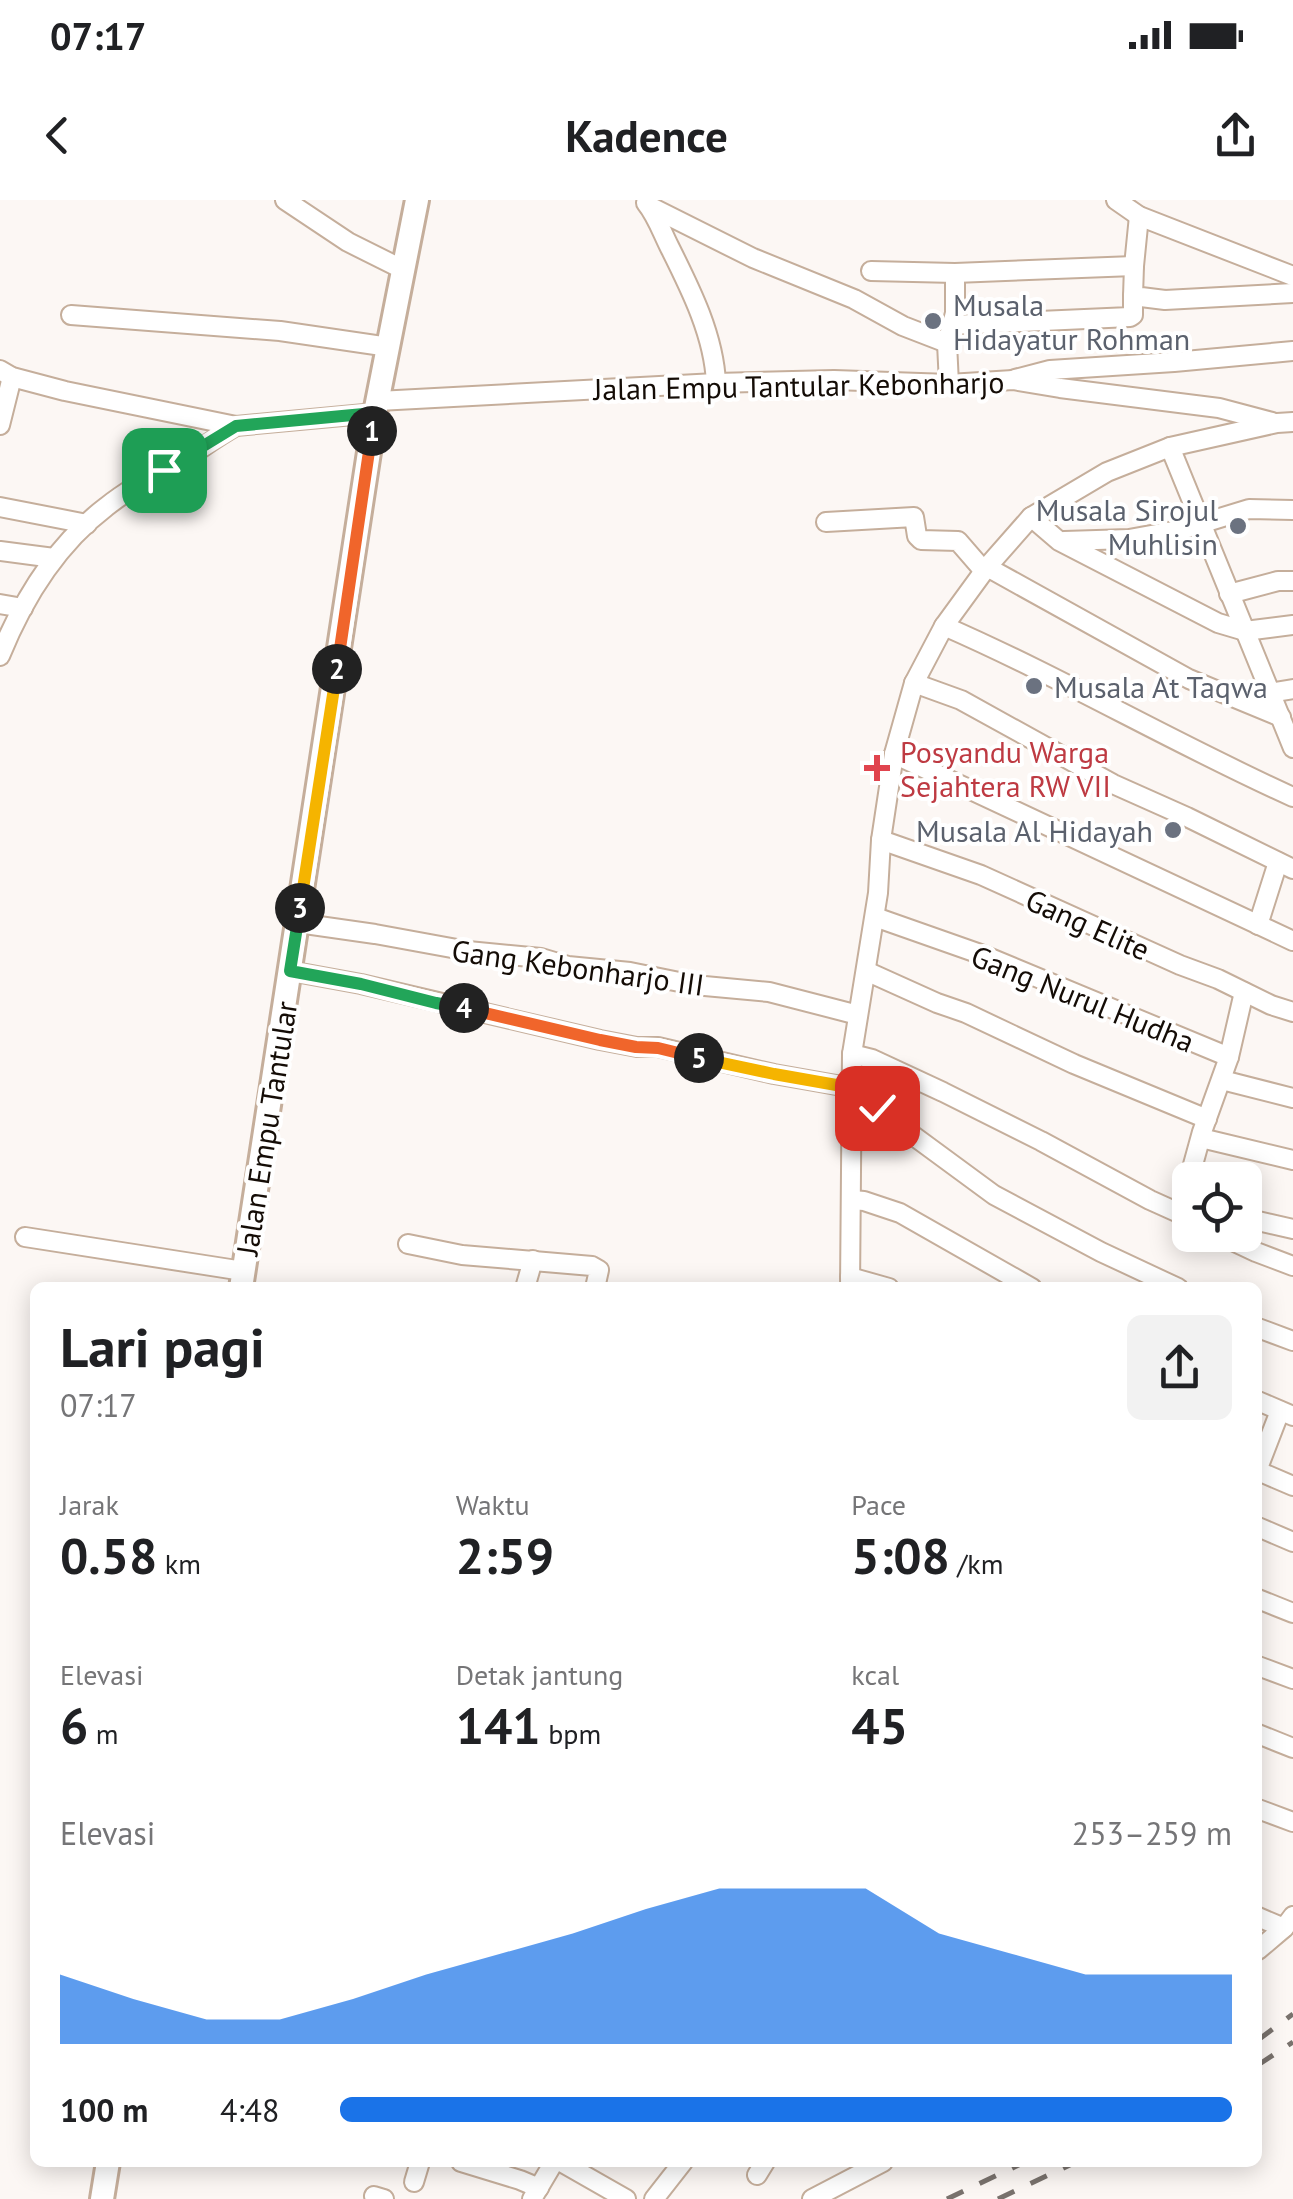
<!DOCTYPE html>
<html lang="id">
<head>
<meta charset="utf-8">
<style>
  :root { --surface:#fff; --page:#f2f2f2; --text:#202124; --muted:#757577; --accent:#1a73e8 }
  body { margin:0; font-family:"PT Sans",sans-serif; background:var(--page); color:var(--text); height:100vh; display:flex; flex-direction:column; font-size:38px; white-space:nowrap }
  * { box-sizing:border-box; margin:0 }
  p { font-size:32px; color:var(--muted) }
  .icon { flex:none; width:55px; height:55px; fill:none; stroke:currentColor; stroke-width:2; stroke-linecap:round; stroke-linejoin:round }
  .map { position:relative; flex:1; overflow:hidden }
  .panel { position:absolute; left:30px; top:1082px; width:1232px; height:885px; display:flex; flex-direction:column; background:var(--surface); border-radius:15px; box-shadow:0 5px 25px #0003 }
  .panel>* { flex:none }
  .tools { position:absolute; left:1172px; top:962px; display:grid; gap:20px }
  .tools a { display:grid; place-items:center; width:90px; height:90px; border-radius:15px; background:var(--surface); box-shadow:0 5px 25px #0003; font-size:50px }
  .pin { position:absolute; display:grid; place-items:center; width:85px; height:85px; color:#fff; margin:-42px; border-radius:20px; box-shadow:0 5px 15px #0006 }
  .km { position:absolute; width:50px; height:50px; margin:-25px; border-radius:50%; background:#222; color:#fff; font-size:28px; line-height:50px; text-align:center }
  .round { display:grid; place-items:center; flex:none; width:105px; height:105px; border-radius:15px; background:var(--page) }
  .summary { display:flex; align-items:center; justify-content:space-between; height:170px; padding:0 30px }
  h1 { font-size:55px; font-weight:700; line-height:75px }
  .figures { display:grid; grid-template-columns:repeat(3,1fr); gap:15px; height:170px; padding:10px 30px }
  .figures div { display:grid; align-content:center }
  .figures b { font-size:50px; font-weight:700 }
  .figures small { font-size:28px; font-weight:400 }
  .figures p { font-size:28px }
  .chart { height:280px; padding:20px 30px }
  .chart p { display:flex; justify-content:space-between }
  .chart svg { width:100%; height:180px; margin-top:10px; fill:var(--accent); opacity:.7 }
  ul { padding:0 30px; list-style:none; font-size:32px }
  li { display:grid; grid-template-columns:160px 120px 1fr; align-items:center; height:75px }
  li i { height:25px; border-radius:12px; background:var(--accent) }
  .status { display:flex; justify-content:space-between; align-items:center; height:70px; padding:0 50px; background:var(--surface); direction:ltr }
  .status svg { height:28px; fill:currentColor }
  header { display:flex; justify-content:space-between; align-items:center; height:130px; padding:0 30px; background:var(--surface); font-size:45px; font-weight:700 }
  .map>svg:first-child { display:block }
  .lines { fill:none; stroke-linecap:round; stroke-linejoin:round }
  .minor-casing { stroke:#c5ae9b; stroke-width:22 }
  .tertiary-casing { stroke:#c5ae9b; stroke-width:28 }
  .minor { stroke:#fff; stroke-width:18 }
  .tertiary { stroke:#fff; stroke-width:22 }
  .rail { stroke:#79726d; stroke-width:5; stroke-dasharray:18 18; stroke-linecap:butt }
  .split-1-casing { stroke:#fff; stroke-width:20 }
  .split-2-casing { stroke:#fff; stroke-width:20 }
  .split-3-casing { stroke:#fff; stroke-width:20 }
  .split-4-casing { stroke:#fff; stroke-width:20 }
  .split-5-casing { stroke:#fff; stroke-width:20 }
  .split-6-casing { stroke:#fff; stroke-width:20 }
  .split-1 { stroke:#22a559; stroke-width:12 }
  .split-2 { stroke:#f0652b; stroke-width:12 }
  .split-3 { stroke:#f5b400; stroke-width:12 }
  .split-4 { stroke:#22a559; stroke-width:12 }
  .split-5 { stroke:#f0652b; stroke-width:12 }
  .split-6 { stroke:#f5b400; stroke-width:12 }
  .worship-dot { fill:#6b7280; stroke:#fff; stroke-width:4 }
  .health-dot { fill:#e0444e; stroke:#fff; stroke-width:4 }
  .labels { text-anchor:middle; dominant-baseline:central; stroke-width:8; stroke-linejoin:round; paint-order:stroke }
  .worship-label { font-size:30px; fill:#5b616d; stroke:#fff; text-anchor:start }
  .street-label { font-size:30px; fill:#140c06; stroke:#fff }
  .health-label { font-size:30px; fill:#be3a42; stroke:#fff; text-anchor:start }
</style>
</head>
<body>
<div class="status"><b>07:17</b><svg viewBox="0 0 49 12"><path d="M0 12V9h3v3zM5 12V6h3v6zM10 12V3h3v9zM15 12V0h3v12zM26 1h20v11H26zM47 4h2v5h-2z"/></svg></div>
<header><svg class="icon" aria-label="back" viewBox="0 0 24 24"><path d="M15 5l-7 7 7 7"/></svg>Kadence<svg class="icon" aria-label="share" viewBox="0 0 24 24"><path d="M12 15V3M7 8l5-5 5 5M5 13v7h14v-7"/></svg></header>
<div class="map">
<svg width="1293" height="1999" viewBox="0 0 1293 1999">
  <rect width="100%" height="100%" fill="#fcf7f4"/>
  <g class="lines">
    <defs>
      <g id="minor">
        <path d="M 285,0 L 348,42 L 402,69"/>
        <path d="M 1116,0 L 1139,16 L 1293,76"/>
        <path d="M 646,3 C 656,15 662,32 669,46 C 690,88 714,135 716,183"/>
        <path d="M 649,6 L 753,58 L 854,99 L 903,126 L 947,143"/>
        <path d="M 1139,16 L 1134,66 L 1133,96 L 1165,100 L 1293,93"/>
        <path d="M 871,71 L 955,73 L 1134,66"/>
        <path d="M 71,115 L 280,131 L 389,147"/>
        <path d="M 952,125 L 1130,117 L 1133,115 L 1133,96"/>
        <path d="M 0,170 L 12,177 L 65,191 L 236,226 L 375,213"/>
        <path d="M 1015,179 L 1050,170 L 1174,162 L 1293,151"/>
        <path d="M 949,184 L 947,143 L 955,113 L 955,73"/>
        <path d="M 378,201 L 716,183 L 834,180 L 949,184 L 1013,180 L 1060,188 L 1219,208 L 1272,222"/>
        <path d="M 0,225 L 12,177"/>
        <path d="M 1170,247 L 1293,548"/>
        <path d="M 0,307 L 87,324"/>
        <path d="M 1031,317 L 1059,341 L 1218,423 L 1245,431 L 1293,425"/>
        <path d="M 826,322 L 914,317 L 917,336 L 921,340 L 958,341 L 984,371"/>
        <path d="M 1064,341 L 1129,339 L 1184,329 L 1249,309 L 1293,310"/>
        <path d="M 0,351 L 54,358"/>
        <path d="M 987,367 L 1189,479 L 1281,517"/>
        <path d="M 1229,394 L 1278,381 L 1293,381"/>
        <path d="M 0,404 L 23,408"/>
        <path d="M 944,426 C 1063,478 1175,544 1293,597"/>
        <path d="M 0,456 C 23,399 56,345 106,307 C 132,286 162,272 191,255 C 206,245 220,235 236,226"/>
        <path d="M 914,483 L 961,500 L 1113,584 L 1187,617 L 1293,669"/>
        <path d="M 1270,493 L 1293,489"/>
        <path d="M 894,554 L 1293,741"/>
        <path d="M 881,640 L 981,675 L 1180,765 L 1218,779 L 1271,805 L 1293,812"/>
        <path d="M 875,717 L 983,755 L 1229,857 L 1244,792"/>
        <path d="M 298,723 L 375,734 L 468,751 L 541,758 L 568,766 L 630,772 L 694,785 L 769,792 L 858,815"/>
        <path d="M 1258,725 L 1278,662"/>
        <path d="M 290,771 L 361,784 L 600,840 L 637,847 L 658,847 L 774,874 L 842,886 L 877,909 L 994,995 L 1101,1052 L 1178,1088"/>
        <path d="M 866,771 L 937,803 L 966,813 L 1074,864 L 1207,919"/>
        <path d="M 852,854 L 872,859 L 943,892 L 1041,941 L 1150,1000 L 1190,1018"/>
        <path d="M 1222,880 L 1293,898"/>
        <path d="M 1201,938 L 1293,960"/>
        <path d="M 852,1000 L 864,1001 L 900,1013 L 1032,1088"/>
        <path d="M 1190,1013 L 1180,1012 L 1202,932 L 1229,857"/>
        <path d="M 1245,1018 L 1293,1029"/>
        <path d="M 1220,1035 L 1256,1052 L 1293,1066"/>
        <path d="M 25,1037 L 243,1071"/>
        <path d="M 408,1044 L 462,1055 L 592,1066 L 599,1070 L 595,1088"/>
        <path d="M 850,1077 L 889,1088"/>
        <path d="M 525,1088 L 533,1060"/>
        <path d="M 850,1088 L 852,854 L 878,693 L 881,640 L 894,554 L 914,483 L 944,426 L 987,367 L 1031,317 L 1107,272 L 1170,247 L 1277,223 L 1293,222"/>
        <path d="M 1258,1128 L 1293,1141"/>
        <path d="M 1258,1201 L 1293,1216"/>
        <path d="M 1258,1268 L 1280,1211"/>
        <path d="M 1258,1271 L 1293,1286"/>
        <path d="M 1258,1327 L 1293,1342"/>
        <path d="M 1258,1399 L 1293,1413"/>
        <path d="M 1258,1466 L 1293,1479"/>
        <path d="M 1258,1534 L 1293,1548"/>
        <path d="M 1258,1609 L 1293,1622"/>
        <path d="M 1258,1717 L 1284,1728"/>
        <path d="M 1258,1750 L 1284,1728 L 1293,1716"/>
        <path d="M 461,1962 L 520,1980 L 539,1988"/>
        <path d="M 561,1962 L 626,1999"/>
        <path d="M 757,1975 L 765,1962"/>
        <path d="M 414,1982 L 420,1962"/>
        <path d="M 374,1996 L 384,1999"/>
        <path d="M 532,1999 L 554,1962"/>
        <path d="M 654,1999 L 683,1962"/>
        <path d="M 812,1999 L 883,1962"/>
      </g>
      <g id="tertiary">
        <path d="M 241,1088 L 375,213 L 417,0"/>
        <path d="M 102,1999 L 108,1962"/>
      </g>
    </defs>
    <use href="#minor" class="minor-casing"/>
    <use href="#tertiary" class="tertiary-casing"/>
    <use href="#minor" class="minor"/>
    <use href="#tertiary" class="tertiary"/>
    <g class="rail">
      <path d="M 1258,1840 L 1293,1814"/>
      <path d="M 1258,1865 L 1293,1842"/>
      <path d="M 947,1999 L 1025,1962"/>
      <path d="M 998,1999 L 1076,1962"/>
    </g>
  </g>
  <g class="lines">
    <defs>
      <path id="split-1" d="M 164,270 L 236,226 L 374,213 L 372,231"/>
      <path id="split-2" d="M 337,469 L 372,231"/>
      <path id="split-3" d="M 300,708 L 337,469"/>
      <path id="split-4" d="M 300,708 L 290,771 L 361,784 L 436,803 L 464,808"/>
      <path id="split-5" d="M 464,808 L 600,840 L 636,847 L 658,848 L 699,858"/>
      <path id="split-6" d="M 699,858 L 774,874 L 842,886 L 877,908"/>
    </defs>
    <use href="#split-1" class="split-1-casing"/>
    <use href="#split-2" class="split-2-casing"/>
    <use href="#split-3" class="split-3-casing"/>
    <use href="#split-4" class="split-4-casing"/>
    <use href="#split-5" class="split-5-casing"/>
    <use href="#split-6" class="split-6-casing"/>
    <use href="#split-1" class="split-1"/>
    <use href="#split-2" class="split-2"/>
    <use href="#split-3" class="split-3"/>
    <use href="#split-4" class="split-4"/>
    <use href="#split-5" class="split-5"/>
    <use href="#split-6" class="split-6"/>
  </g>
  <g class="worship-dot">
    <circle cx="933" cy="121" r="10"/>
    <circle cx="1238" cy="326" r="10"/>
    <circle cx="1034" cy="486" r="10"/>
    <circle cx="1173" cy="630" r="10"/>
  </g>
  <path class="health-dot" d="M872 553h10v10h10v10h-10v10h-10v-10h-10v-10h10z"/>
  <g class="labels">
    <g class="worship-label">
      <text x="953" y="104">Musala<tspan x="953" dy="34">Hidayatur Rohman</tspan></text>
      <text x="1218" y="309" text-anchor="end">Musala Sirojul<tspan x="1218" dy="34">Muhlisin</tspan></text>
      <text x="1054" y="486">Musala At Taqwa</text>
      <text x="1153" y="630" text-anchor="end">Musala Al Hidayah</text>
    </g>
    <g class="street-label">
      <text transform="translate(799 185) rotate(-1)">Jalan Empu Tantular Kebonharjo</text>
      <text transform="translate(1088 724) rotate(24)">Gang Elite</text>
      <text transform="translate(578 767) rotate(8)">Gang Kebonharjo III</text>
      <text transform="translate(1083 798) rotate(22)">Gang Nurul Hudha</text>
      <text transform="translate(266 928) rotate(-81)">Jalan Empu Tantular</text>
    </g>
    <g class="health-label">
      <text x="900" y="551">Posyandu Warga<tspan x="900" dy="34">Sejahtera RW VII</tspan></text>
    </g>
  </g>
</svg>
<div class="tools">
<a><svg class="icon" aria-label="locate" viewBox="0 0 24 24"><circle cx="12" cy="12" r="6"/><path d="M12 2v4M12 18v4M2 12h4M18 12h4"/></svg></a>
</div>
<div class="pin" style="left:164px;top:270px;background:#1e9e55"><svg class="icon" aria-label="arrive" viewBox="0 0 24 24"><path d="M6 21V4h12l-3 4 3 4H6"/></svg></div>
<div class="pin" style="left:877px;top:908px;background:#d93025"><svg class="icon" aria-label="check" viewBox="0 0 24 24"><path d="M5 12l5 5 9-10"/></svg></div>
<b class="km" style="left:372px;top:231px">1</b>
<b class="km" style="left:337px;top:469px">2</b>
<b class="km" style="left:300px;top:708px">3</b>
<b class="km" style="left:464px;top:808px">4</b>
<b class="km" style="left:699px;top:858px">5</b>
<section class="panel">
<div class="summary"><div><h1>Lari pagi</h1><p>07:17</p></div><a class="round"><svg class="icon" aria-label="share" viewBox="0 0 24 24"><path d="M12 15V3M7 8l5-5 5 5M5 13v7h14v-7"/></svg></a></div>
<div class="figures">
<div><p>Jarak</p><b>0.58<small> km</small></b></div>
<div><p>Waktu</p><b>2:59</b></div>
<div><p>Pace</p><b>5:08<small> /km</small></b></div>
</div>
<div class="figures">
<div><p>Elevasi</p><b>6<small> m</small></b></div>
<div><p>Detak jantung</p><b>141<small> bpm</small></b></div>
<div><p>kcal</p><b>45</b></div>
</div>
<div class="chart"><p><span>Elevasi</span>253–259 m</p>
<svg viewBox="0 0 160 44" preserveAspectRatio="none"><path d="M0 44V27L10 33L20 38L30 38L40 33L50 27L60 22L70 17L80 11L90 6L100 6L110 6L120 17L130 22L140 27L150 27L160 27V44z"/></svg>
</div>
<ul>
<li><b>100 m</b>4:48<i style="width:100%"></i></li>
</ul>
</section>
</div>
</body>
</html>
